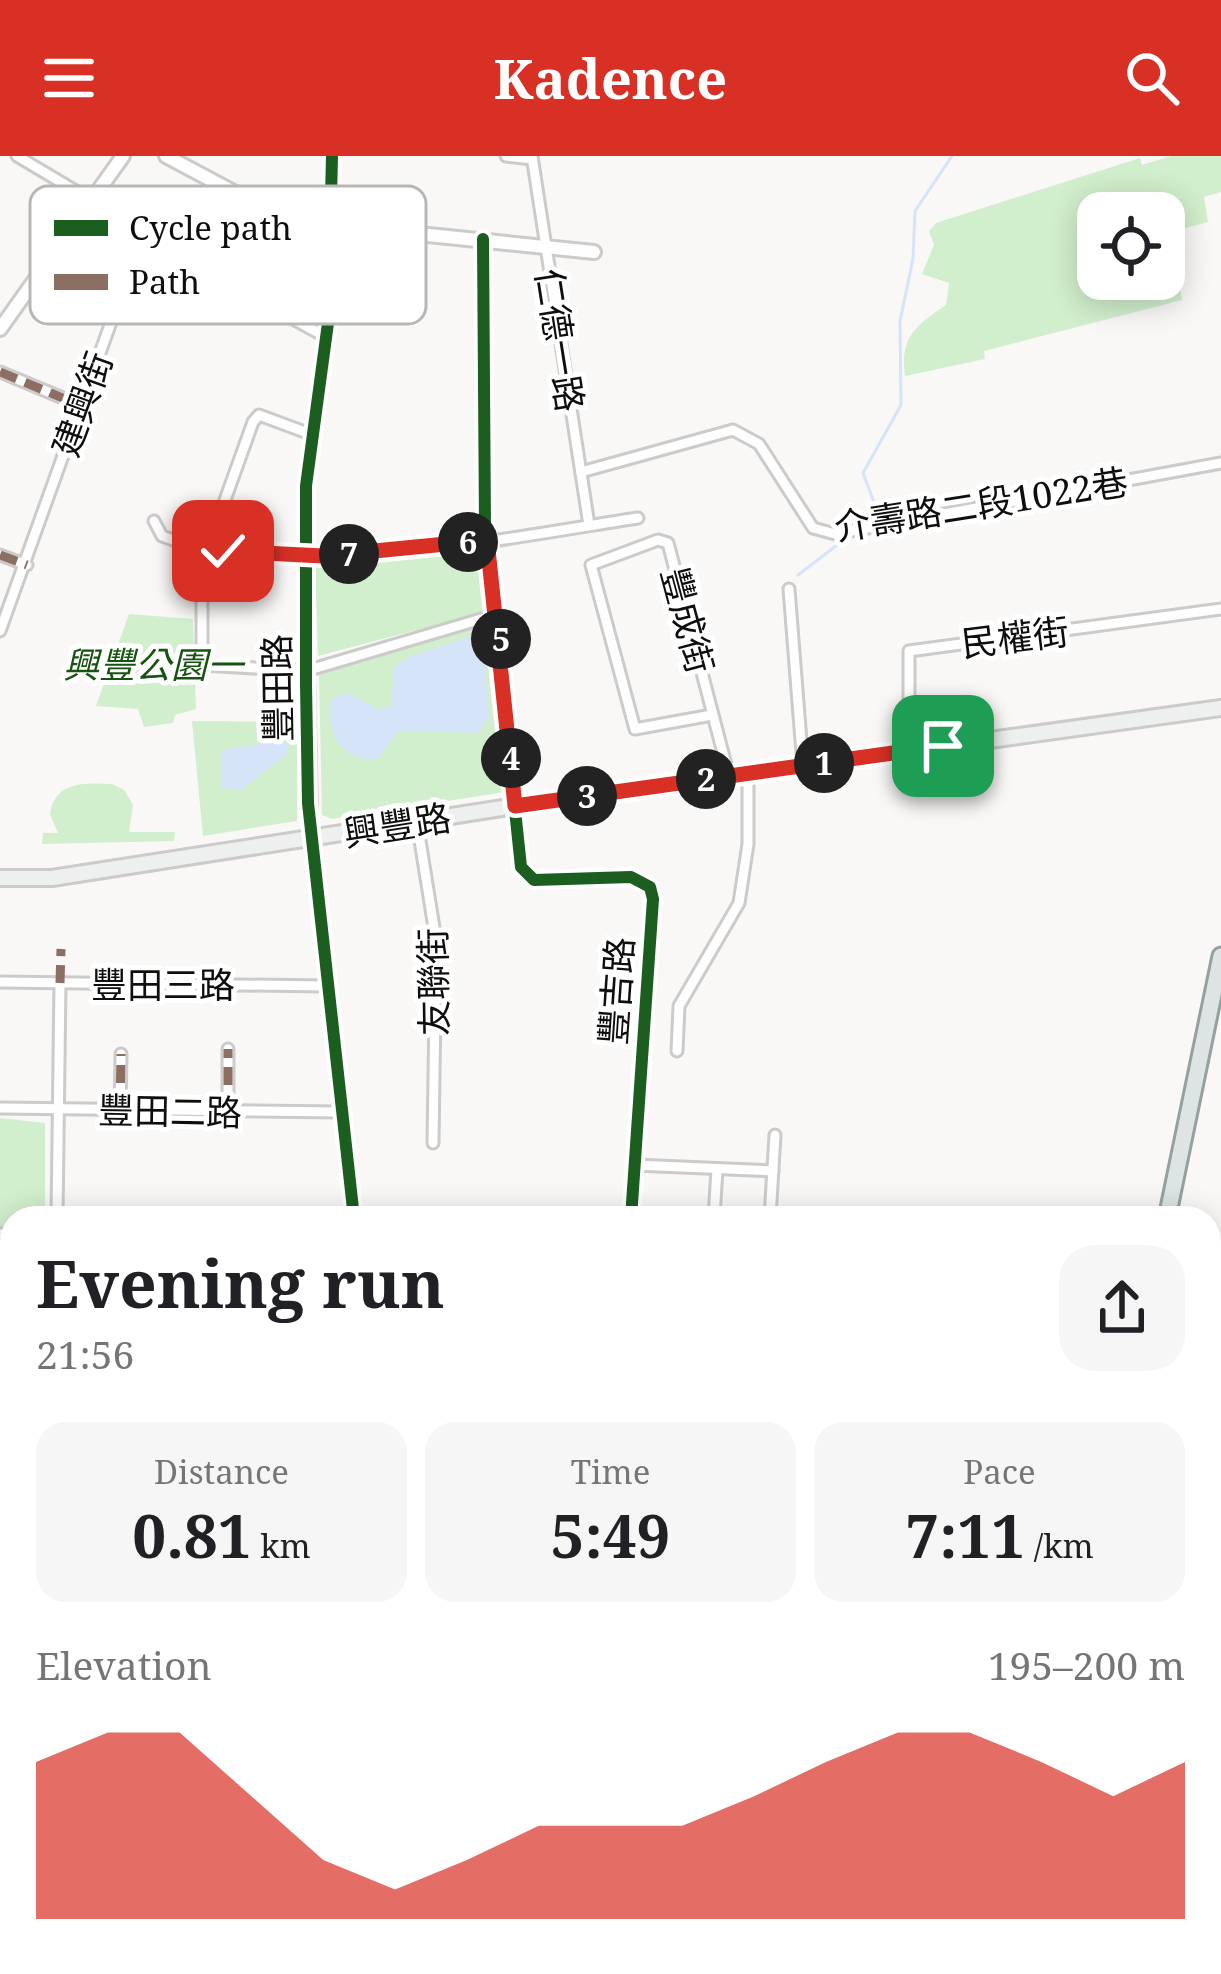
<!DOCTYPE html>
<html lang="en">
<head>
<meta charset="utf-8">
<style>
  :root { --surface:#fff; --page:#f6f6f6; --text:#202124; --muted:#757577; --accent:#d93025 }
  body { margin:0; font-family:"Noto Serif","Noto Sans TC",serif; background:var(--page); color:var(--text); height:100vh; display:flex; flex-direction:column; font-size:45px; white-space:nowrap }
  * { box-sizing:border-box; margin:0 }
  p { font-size:39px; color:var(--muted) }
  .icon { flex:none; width:66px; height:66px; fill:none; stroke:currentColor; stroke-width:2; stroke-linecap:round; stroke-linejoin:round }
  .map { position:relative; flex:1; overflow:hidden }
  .side { position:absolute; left:0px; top:1050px; width:1221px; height:768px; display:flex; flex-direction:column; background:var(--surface); border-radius:36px 36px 0 0; box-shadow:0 6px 30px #0003 }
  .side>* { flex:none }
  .buttons { position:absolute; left:1077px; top:36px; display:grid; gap:24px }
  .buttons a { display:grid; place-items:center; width:108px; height:108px; border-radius:24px; background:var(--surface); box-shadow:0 6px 30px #0003; font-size:60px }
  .pin { position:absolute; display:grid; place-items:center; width:102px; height:102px; color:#fff; margin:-51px; border-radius:24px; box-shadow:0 6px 18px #0006 }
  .km { position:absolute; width:60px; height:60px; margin:-30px; border-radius:50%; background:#222; color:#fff; font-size:33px; line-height:60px; text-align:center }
  .round { display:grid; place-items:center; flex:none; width:126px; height:126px; border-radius:36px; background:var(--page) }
  .summary { display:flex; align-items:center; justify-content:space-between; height:204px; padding:0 36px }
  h1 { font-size:66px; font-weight:700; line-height:90px }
  .stats { display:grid; grid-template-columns:repeat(3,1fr); gap:18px; height:204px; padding:12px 36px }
  .stats div { display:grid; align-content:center; border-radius:30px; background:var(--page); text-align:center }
  .stats b { font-size:60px; font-weight:700 }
  .stats small { font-size:33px; font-weight:400 }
  .stats p { font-size:33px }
  .chart { height:336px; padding:24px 36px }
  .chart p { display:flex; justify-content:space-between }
  .chart svg { width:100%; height:216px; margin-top:12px; fill:var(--accent); opacity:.7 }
  header { display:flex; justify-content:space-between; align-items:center; height:156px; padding:0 36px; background:var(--accent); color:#fff; font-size:54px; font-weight:700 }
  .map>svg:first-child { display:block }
  .green { fill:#d1efcc; fill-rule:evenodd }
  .forest { fill:#bcdeb7 }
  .water { fill:#d5e4f8 }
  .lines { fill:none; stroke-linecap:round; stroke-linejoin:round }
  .stream { stroke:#d5e4f8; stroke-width:3 }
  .minor-casing { stroke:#cccbca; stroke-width:15 }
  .tertiary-casing { stroke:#cccbca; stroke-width:18 }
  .secondary-casing { stroke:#cccbca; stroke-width:20 }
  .primary-casing { stroke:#94a19e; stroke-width:21 }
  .minor { stroke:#fefefe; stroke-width:9 }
  .tertiary { stroke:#fefefe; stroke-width:12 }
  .secondary { stroke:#eef0f0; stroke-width:14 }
  .primary { stroke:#dde4e3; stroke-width:15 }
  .quiet { stroke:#8d6e63; stroke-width:9; stroke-dasharray:18 9; stroke-linecap:butt }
  .cycleway-casing { stroke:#fff; stroke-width:20 }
  .cycleway { stroke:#1b5e20; stroke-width:12 }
  .route-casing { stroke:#fff; stroke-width:24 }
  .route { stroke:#d93025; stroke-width:15 }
  .labels { text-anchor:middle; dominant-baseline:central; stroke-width:10; stroke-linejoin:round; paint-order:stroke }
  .street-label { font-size:36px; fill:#0e0e0d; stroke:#fff }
  .park-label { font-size:36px; font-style:italic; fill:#165410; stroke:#fff }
  .key { fill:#fff; stroke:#b7b7b6; stroke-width:3 }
  .key-label { font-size:33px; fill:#0e0e0d }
</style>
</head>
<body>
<header><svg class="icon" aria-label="menu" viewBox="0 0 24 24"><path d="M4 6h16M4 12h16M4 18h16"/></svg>Kadence<svg class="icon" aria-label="search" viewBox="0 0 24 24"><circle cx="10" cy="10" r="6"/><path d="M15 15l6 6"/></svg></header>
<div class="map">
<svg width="1221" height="1818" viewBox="0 0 1221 1818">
  <rect width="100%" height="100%" fill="#f9f8f7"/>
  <g class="green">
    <path d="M 1171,0 L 1221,0 L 1221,36 L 1204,41 L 1208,66 L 1171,76 L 1182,144 L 984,195 L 985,203 L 905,220 C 900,181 915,170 946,149 L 949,127 L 922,118 L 934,89 L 929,75 L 936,67 L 1140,2 L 1142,9 ZM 1098,57 L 1164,57 L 1164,123 L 1098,123 Z"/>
    <path d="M 479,395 L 489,455 L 318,500 L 315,409 Z"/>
    <path d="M 129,458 L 193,463 L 196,553 L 175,559 L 173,567 L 144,571 L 138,553 L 96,550 Z"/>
    <path d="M 490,468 L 505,636 L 332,663 L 322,659 L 319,517 Z"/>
    <path d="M 192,565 L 298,566 L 297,665 L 203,680 Z"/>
    <path d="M 112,628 L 124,634 L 133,649 L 129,676 L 175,676 L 174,685 L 42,688 L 43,677 L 58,677 L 50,658 C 55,625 84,627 112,628 Z"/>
    <path d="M 0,962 L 45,967 L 45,1062 L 12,1062 L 12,1071 L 0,1071 Z"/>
  </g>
  <path class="forest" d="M 1221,1651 L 1221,1747 L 1209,1756 L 1209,1664 Z"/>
  <g class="water">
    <path d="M 472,480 L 483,483 L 489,562 L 479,577 L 399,575 L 377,604 C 340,601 332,586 329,550 L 335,540 L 349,537 L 377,553 L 391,552 L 394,511 L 408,501 Z"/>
    <path d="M 273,586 L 287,588 L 287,598 L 241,634 L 222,632 L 221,594 Z"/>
    <path d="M 12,1367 L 12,1484 L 0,1472 L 0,1370 Z"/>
    <path d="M 0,1572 L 12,1576 L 12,1651 L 0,1655 Z"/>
  </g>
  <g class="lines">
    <g class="stream">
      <path d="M 861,370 L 878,357 L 863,317 L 901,249 L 900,165 L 913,103 L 915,55 L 952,0"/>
      <path d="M 798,419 L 849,380"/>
      <path d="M 1209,1780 L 1221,1771"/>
      <path d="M 1198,1806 L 1201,1818"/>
      <path d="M 1166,1818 L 1179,1806"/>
    </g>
    <defs>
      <g id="minor">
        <path d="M 506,0 L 532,3"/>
        <path d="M 532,0 L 589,369"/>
        <path d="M 483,83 L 485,369 L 521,711 L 534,724 L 631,721 L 650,731 L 653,743 L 631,1062"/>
        <path d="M 243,136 L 326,181"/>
        <path d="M 0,216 L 82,250"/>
        <path d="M 313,279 L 259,259 L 253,266 L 202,408 L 202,509 L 306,515 L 498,458"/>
        <path d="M 581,316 L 733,274 L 759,288 L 813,372 L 835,378 L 1221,307"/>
        <path d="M 154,365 L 162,380 C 288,428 505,382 638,362"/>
        <path d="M 0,399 L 27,409"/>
        <path d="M 789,433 L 803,610"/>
        <path d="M 0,475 L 142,80 L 138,72 L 17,0"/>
        <path d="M 712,559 L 635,573 L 591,409 L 658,384 L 668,387 L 729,620"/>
        <path d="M 909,595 L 909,495 L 1221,453"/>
        <path d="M 417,666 L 436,784 L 433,987"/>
        <path d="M 312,682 L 305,355 L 328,167 L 332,0"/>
        <path d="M 0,826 L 327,830"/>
        <path d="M 677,895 L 679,850 L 739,747 L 748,688 L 748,617"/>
        <path d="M 0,952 L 340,956"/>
        <path d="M 120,954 L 121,898"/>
        <path d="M 228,956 L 228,893"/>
        <path d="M 634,1009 L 773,1015"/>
        <path d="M 57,1062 L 60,827"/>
        <path d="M 714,1062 L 717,1013"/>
        <path d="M 770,1062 L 775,979"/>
        <path d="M 0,1078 L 12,1078"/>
        <path d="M 592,1816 L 602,1806"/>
      </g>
      <g id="tertiary">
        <path d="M 166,0 L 271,56 L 311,67 L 594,96"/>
        <path d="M 0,173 L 123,0"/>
        <path d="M 312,682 L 354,1062"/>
      </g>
      <g id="secondary">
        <path d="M 0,722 L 52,722 L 515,650 L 1221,552"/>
        <path d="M 0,1278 L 12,1277"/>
        <path d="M 0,1301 L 12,1300"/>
      </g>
      <g id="primary">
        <path d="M 1167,1062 L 1221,800"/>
        <path d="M 784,1818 L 795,1806"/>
      </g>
    </defs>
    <use href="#minor" class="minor-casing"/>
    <use href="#tertiary" class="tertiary-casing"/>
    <use href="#secondary" class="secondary-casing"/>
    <use href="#primary" class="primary-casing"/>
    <use href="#minor" class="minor"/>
    <use href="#tertiary" class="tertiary"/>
    <use href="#secondary" class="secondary"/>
    <use href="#primary" class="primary"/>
    <g class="quiet">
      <path d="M 0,216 L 82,250"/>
      <path d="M 0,399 L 27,409"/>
      <path d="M 60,827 L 61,793"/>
      <path d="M 120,954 L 121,898"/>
      <path d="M 228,956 L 228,893"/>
    </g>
    <defs>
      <g id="cycleway">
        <path d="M 332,0 L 328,167 L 306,330 L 306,528 L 308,647 L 354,1062"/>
        <path d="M 483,83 L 485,369 L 521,711 L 534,724 L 631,721 L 650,731 L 653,743 L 631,1062"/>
      </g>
    </defs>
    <use href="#cycleway" class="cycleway-casing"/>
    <use href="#cycleway" class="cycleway"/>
  </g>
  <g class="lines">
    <defs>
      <path id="route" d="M 223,395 L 323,400 L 487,384 L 515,650 L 943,590"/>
    </defs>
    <use href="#route" class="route-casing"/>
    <use href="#route" class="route"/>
  </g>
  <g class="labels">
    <g class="street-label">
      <text transform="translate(560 184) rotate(81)">仁德一路</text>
      <text transform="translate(82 248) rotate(-70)">建興街</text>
      <text transform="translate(981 348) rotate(-9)">介壽路二段1022巷</text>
      <text transform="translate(688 464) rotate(75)">豐成街</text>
      <text transform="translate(1015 481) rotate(-7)">民權街</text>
      <text transform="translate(277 532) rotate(-91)">豐田路</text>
      <text transform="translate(397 669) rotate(-9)">興豐路</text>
      <text transform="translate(433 826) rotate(-91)">友聯街</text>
      <text x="163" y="828">豐田三路</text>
      <text transform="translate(616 835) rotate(-86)">豐吉路</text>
      <text transform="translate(170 955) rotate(1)">豐田二路</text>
    </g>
    <g class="park-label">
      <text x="153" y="508">興豐公園一</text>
    </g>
  </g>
  <rect x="30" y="30" width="396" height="138" rx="18" class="key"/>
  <rect x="54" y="64" width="54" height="16" fill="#1b5e20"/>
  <rect x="54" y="118" width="54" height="16" fill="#8d6e63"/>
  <g class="key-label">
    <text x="129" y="84">Cycle path</text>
    <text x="129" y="138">Path</text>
  </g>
</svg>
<div class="buttons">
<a><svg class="icon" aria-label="locate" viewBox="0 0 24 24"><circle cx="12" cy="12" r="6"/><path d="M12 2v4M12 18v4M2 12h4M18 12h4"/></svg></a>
</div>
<div class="pin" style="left:943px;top:590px;background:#1e9e55"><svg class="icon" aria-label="arrive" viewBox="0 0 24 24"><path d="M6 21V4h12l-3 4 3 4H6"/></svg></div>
<div class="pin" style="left:223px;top:395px;background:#d93025"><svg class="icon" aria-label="check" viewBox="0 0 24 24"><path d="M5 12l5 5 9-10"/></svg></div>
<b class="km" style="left:824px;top:607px">1</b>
<b class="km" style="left:706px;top:623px">2</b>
<b class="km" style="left:587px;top:640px">3</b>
<b class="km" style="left:511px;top:602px">4</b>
<b class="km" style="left:501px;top:483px">5</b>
<b class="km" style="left:468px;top:386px">6</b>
<b class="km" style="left:349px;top:398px">7</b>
<section class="side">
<div class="summary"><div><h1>Evening run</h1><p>21:56</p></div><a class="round"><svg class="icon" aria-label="share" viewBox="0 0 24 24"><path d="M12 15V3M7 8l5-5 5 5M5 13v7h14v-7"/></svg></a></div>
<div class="stats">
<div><p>Distance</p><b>0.81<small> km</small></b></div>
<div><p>Time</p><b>5:49</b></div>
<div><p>Pace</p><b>7:11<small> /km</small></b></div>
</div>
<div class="chart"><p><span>Elevation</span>195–200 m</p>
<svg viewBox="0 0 160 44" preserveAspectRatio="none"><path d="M0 44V12L10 6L20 6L30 19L40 32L50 38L60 32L70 25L80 25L90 25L100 19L110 12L120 6L130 6L140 12L150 19L160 12V44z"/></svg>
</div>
</section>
</div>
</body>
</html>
